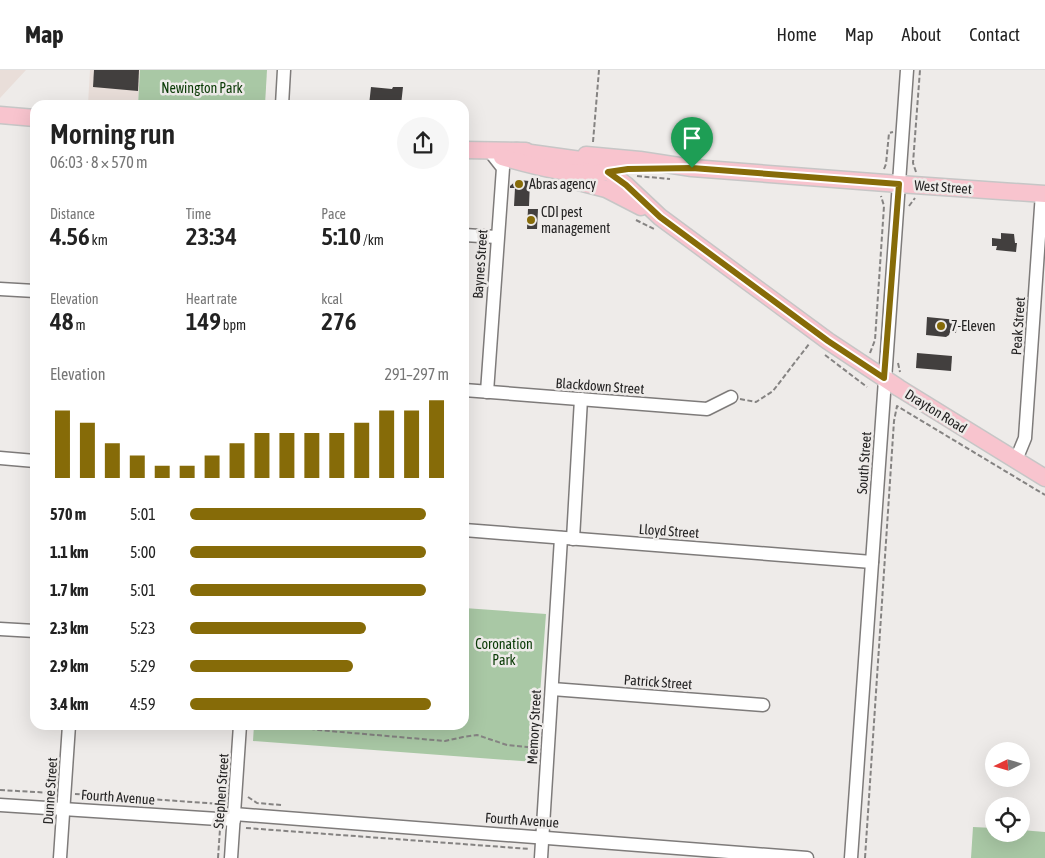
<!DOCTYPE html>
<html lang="en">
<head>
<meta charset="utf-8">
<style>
  :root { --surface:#fff; --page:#f6f6f6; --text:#222; --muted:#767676; --line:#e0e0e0; --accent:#866b08 }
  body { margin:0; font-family:"Asap Condensed",sans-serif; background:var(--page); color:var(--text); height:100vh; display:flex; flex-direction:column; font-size:19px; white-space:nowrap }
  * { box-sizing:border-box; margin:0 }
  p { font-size:16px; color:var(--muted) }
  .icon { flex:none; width:28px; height:28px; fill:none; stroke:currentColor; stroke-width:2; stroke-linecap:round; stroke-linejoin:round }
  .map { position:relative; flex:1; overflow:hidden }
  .drawer { position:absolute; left:30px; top:30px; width:439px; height:630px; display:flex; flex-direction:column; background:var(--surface); border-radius:15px; box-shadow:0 5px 20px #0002 }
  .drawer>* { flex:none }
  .needle { width:32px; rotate:265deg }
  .fabs { position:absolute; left:985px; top:672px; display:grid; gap:10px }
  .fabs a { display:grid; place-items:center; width:45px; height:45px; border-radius:50%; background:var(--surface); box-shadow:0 5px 20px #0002; font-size:25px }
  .pin { position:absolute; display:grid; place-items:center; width:42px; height:42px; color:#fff; margin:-51px -21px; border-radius:50% 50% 50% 0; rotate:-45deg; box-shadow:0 0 5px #0007 }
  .pin .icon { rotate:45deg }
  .round { display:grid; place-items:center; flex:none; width:52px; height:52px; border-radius:26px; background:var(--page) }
  .summary { display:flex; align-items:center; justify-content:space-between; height:85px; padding:0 20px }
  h1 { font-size:28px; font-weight:600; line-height:38px }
  .stats { display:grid; grid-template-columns:repeat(3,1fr); gap:8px; height:85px; padding:5px 20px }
  .stats div { display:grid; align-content:center }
  .stats b { font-size:25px; font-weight:600 }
  .stats small { font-size:14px; font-weight:400 }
  .stats p { font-size:14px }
  .chart { height:140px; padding:10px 20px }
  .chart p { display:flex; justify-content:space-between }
  .chart svg { width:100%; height:90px; margin-top:5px; stroke:var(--accent); stroke-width:6 }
  ul { padding:0 20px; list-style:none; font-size:16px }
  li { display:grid; grid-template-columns:80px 60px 1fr; align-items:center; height:38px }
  li i { height:12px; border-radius:6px; background:var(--accent) }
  header { display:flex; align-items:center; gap:30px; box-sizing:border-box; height:70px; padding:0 25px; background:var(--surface); border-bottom:1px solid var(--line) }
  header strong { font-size:24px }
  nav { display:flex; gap:28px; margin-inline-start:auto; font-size:18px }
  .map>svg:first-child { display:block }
  .built { fill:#e9ded9 }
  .green { fill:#a9c8a5 }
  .building { fill:#423f3e }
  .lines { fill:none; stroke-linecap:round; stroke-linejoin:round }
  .minor-casing { stroke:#7e7b7a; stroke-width:15 }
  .major-casing { stroke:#c6c6c6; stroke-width:19 }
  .path { stroke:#858382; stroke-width:2; stroke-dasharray:5 2.5; stroke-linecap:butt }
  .minor { stroke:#fff; stroke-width:12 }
  .major { stroke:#f8c4ce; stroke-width:16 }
  .route-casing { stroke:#fff; stroke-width:10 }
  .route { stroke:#866b08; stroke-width:6 }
  .poi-dot { fill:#866b08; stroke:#eeebe9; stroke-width:2 }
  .labels { text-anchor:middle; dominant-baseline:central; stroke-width:5; stroke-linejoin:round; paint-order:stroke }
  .park-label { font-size:14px; fill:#0a3a05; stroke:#eeebe9 }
  .poi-label { font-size:14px; fill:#242323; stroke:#eeebe9; text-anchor:start }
  .street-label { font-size:14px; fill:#242323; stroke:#eeebe9 }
</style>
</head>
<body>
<header>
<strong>Map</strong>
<nav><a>Home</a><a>Map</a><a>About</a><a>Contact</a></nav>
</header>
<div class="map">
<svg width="1045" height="788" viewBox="0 0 1045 788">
  <rect width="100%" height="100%" fill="#eeebe9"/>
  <g class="built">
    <path d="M 0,0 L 26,0 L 0,28 Z"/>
    <path d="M 90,0 L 140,0 L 138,35 L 88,34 Z"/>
  </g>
  <g class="green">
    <path d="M 140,0 L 267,0 L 265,35 L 138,35 Z"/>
    <path d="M 464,538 L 546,544 L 535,692 L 253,671 L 254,655 L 464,655 Z"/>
    <path d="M 973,757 L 994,758 L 994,764 L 1021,764 L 1021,760 L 1045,762 L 1045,788 L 971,788 Z"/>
  </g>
  <g class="building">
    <path d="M 94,0 L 139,0 L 138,21 L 93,17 Z"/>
    <path d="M 371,17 L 392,19 L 393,17 L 403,17 L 401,35 L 369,35 Z"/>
    <path d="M 517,110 L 530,111 L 529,136 L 514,136 L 515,118 L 510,118 L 510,116 Z"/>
    <path d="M 528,139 L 538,139 L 537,159 L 527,159 Z"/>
    <path d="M 1001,163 L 1014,164 L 1015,173 L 1017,173 L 1016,182 L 996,180 L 997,176 L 992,176 L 992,168 L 1001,169 Z"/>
    <path d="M 927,247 L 957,250 L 956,263 L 950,262 L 949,265 L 946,267 L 926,265 Z"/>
    <path d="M 917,283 L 952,286 L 951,301 L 916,298 Z"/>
  </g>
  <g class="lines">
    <defs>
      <g id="minor">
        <path d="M 282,35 L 284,0"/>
        <path d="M 464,165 L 497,167"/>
        <path d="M 0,219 L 35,221"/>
        <path d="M 464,320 L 707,339 L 731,327"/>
        <path d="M 487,322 L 503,98 L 492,84"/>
        <path d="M 0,388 L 35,391"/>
        <path d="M 1016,390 L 1025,368 L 1042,123"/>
        <path d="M 464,460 L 872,492"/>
        <path d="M 573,469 L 581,329"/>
        <path d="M 0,559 L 35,561"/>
        <path d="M 552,619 L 763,635"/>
        <path d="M 0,735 L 234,750"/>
        <path d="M 234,744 L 807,788"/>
        <path d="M 60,788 L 69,655"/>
        <path d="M 231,788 L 240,655"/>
        <path d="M 541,788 L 561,468"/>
        <path d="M 851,788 L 907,0"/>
      </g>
      <g id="major">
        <path d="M 0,45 L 35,48"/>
        <path d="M 464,80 L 526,81"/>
        <path d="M 516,81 L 588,91 L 598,94 L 626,115 L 660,147 L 828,271 L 899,318 L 1045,408"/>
        <path d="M 586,85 L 640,90 L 692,98 L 899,114 L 1045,124"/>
        <path d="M 502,87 C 537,97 574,107 610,102"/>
        <path d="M 571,110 L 606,119 L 641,137"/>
      </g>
    </defs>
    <use href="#minor" class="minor-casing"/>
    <use href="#major" class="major-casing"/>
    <g class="path">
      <path d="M 593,72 L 599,0"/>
      <path d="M 884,99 L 886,94 L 889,63 L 893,62"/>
      <path d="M 916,102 L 913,93 L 920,0"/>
      <path d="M 637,106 L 670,109"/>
      <path d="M 909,136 L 915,128"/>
      <path d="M 636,150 L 654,159"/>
      <path d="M 870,283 L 875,270 L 884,136 L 881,126"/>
      <path d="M 825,285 L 867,317"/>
      <path d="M 898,293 L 900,302"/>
      <path d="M 740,329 L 756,332 L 773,321 L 809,274"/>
      <path d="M 304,655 L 306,658 L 318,660 L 445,671 L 463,667 L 477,665 L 507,675 L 536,678"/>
      <path d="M 0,720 L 53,723"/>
      <path d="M 75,724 L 222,734 L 221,739"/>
      <path d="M 248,727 L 257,733 L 281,735"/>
      <path d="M 246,758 L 530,779"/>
      <path d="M 218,788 L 220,759"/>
      <path d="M 865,788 L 894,351 L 897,336 L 1045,425"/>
    </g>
    <use href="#minor" class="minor"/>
    <use href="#major" class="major"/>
  </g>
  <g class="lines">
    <defs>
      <path id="route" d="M 692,98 L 899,114 L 884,308 L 828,271 L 660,147 L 626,115 L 608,102 L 628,99 Z"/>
    </defs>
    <use href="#route" class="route-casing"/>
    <use href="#route" class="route"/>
  </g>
  <g class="poi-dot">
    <circle cx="519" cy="114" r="5"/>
    <circle cx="531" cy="150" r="5"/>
    <circle cx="941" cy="256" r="5"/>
  </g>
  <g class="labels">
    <g class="park-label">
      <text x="202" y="18">Newington Park</text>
      <text x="504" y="574">Coronation<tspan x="504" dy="16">Park</tspan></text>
    </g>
    <g class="poi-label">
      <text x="529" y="114">Abras agency</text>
      <text x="541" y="142">CDI pest<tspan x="541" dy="16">management</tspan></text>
      <text x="951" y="256">7-Eleven</text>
    </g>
    <g class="street-label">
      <text transform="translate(943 117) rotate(4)">West Street</text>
      <text transform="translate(480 194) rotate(-86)">Baynes Street</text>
      <text transform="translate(1018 256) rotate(-86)">Peak Street</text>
      <text transform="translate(600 316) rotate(4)">Blackdown Street</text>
      <text transform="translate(936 341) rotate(32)">Drayton Road</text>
      <text transform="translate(864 393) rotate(-86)">South Street</text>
      <text transform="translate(669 461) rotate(4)">Lloyd Street</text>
      <text transform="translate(658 612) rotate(4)">Patrick Street</text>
      <text transform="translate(534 657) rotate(-87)">Memory Street</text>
      <text transform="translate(50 721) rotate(-86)">Dunne Street</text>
      <text transform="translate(221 721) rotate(-86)">Stephen Street</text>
      <text transform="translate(118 727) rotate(4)">Fourth Avenue</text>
      <text transform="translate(522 750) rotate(4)">Fourth Avenue</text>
    </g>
  </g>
</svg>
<div class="fabs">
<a><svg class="needle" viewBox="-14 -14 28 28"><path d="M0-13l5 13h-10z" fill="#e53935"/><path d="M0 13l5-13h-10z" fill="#767676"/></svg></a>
<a><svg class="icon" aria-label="locate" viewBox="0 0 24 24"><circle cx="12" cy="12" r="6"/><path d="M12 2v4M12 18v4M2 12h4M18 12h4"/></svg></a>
</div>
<div class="pin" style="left:692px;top:98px;background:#1e9e55"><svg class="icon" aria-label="arrive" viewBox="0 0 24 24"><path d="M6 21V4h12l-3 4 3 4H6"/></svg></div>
<section class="drawer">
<div class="summary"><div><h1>Morning run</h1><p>06:03 · 8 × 570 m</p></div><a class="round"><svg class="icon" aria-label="share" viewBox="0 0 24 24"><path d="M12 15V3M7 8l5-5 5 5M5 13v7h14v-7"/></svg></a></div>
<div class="stats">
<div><p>Distance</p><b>4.56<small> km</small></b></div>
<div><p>Time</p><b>23:34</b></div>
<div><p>Pace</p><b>5:10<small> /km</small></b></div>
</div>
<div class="stats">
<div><p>Elevation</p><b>48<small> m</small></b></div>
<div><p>Heart rate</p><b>149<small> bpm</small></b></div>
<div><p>kcal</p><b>276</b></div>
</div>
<div class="chart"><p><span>Elevation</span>291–297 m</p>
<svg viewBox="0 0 160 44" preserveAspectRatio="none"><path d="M5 44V11M15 44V17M25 44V27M35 44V33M45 44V38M55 44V38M65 44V33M75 44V27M85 44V22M95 44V22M105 44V22M115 44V22M125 44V17M135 44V11M145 44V11M155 44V6"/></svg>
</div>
<ul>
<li><b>570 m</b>5:01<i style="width:91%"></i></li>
<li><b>1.1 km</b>5:00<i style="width:91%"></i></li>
<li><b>1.7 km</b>5:01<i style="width:91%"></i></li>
<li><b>2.3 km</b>5:23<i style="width:68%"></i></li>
<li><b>2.9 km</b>5:29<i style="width:63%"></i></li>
<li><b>3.4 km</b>4:59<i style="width:93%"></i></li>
</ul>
</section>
</div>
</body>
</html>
